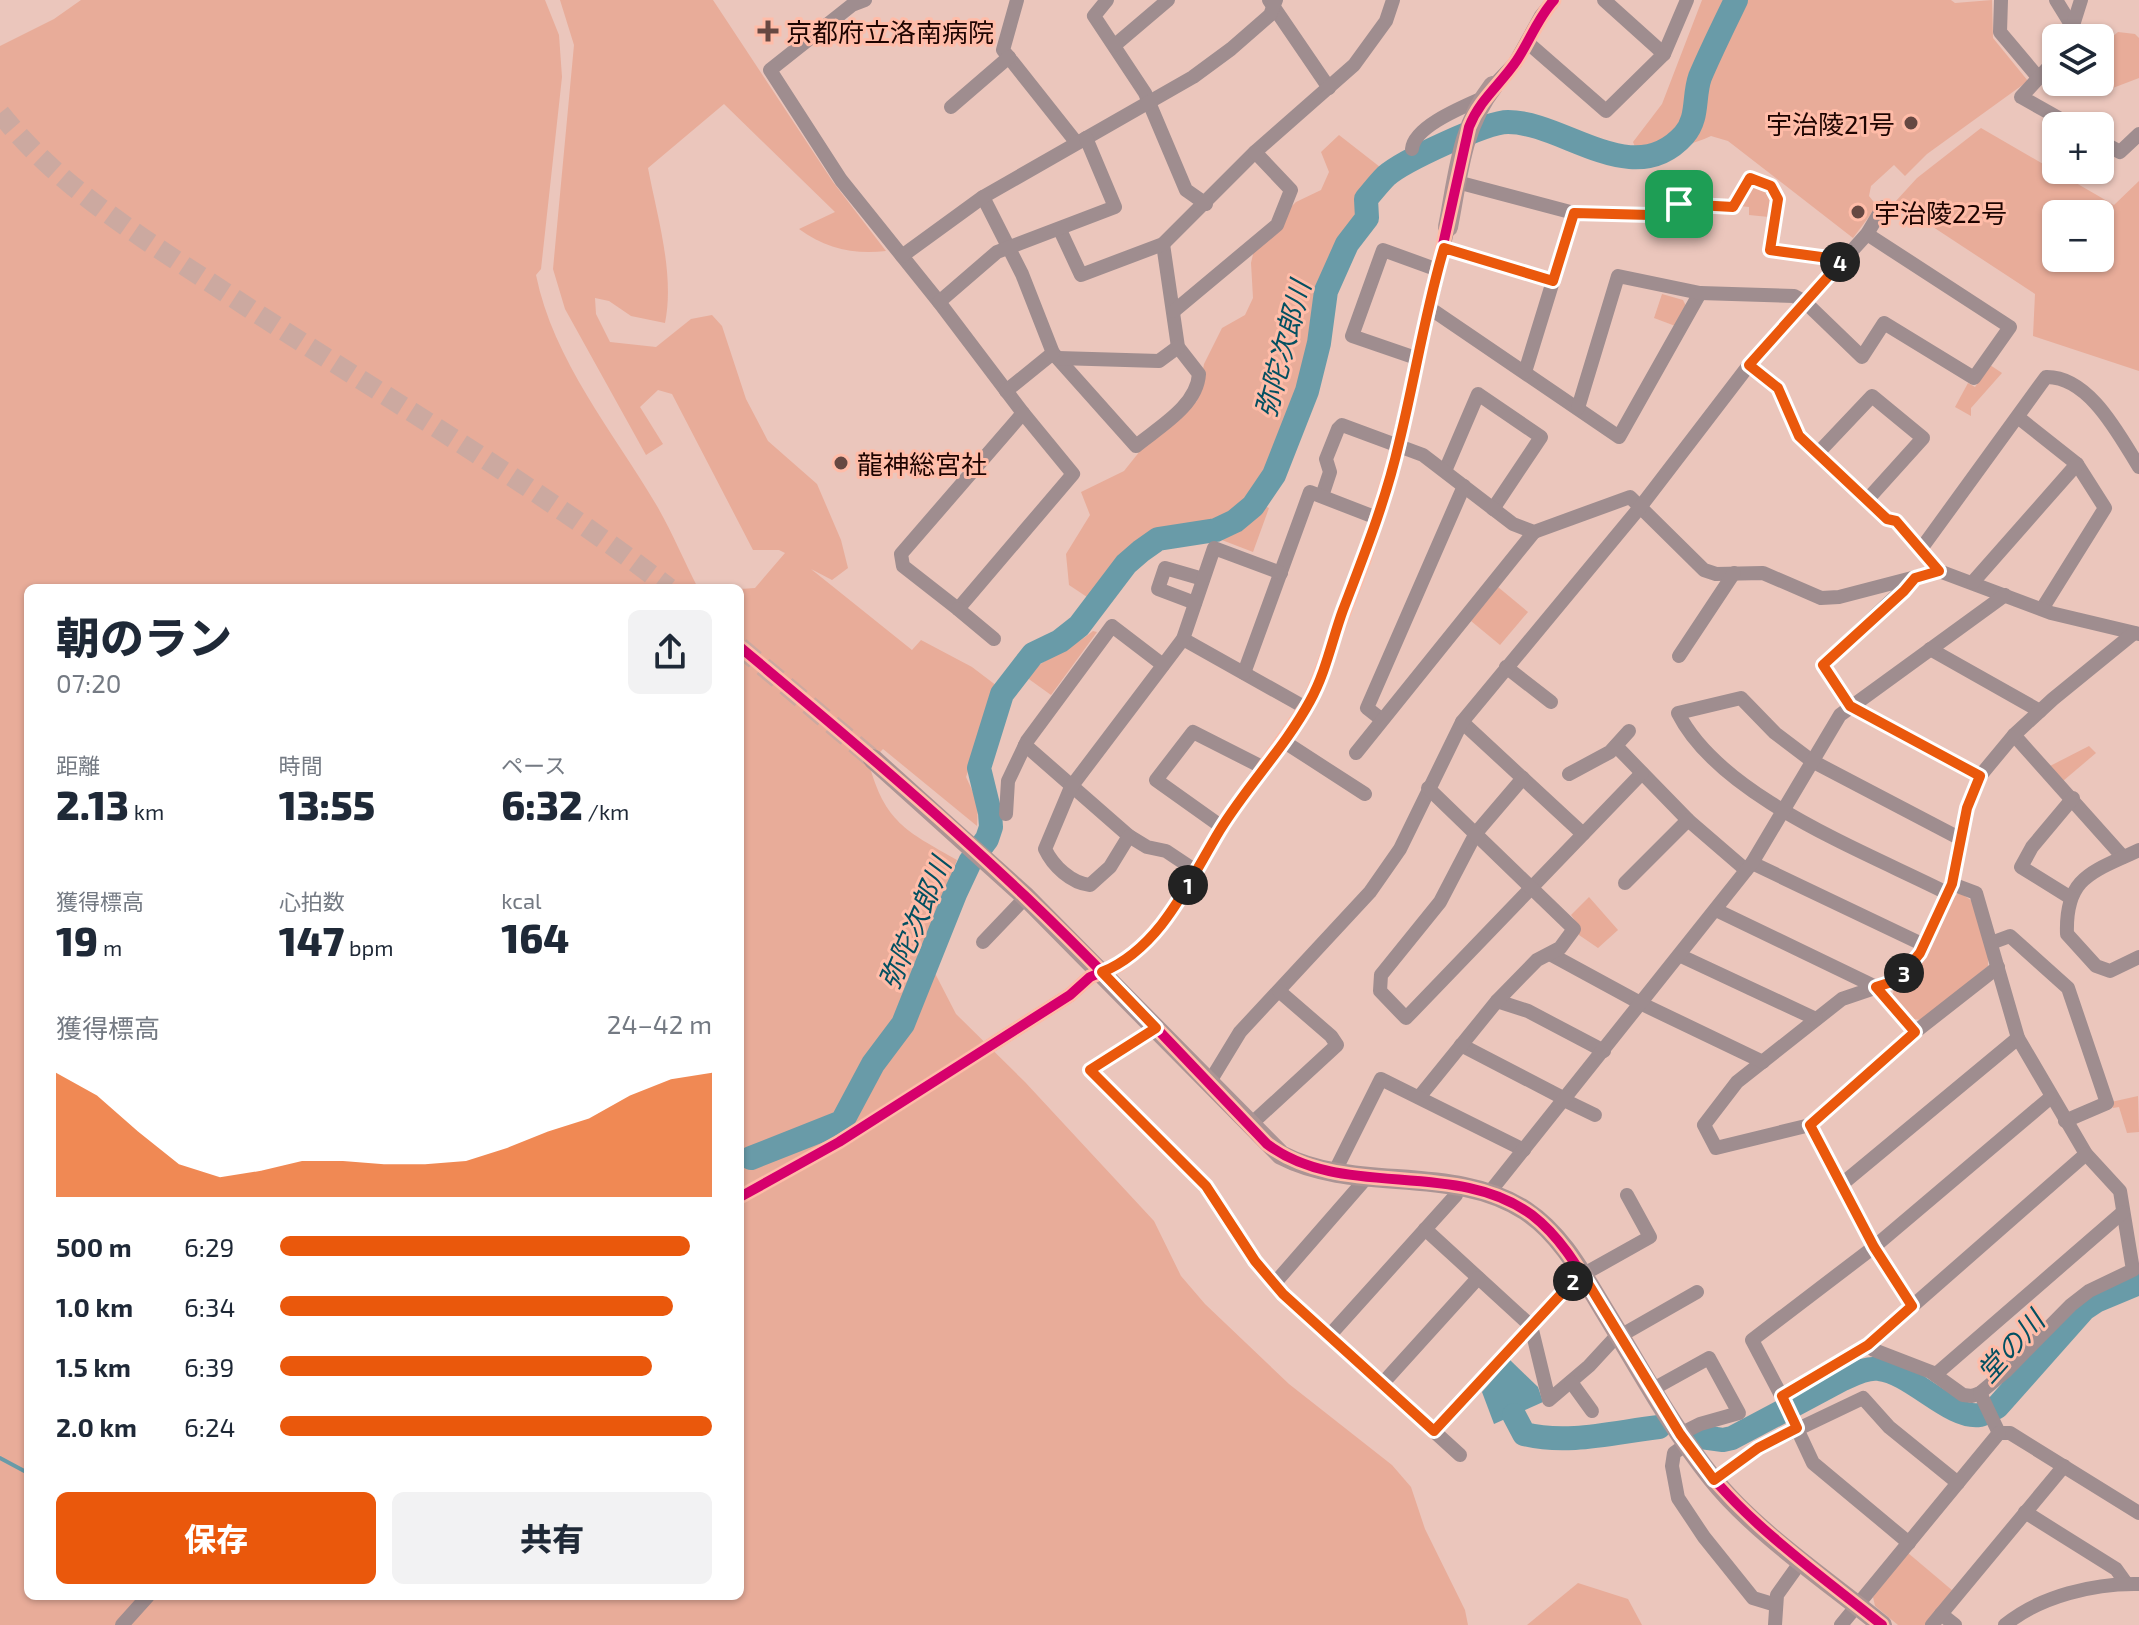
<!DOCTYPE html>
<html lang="ja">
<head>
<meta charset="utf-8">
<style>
  :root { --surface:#fff; --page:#f2f2f3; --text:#1f2937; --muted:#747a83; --accent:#ea580c }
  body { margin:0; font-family:"Exo 2","Noto Sans JP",sans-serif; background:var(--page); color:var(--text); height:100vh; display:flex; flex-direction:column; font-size:30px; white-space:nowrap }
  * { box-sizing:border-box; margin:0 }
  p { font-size:26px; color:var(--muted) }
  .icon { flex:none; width:44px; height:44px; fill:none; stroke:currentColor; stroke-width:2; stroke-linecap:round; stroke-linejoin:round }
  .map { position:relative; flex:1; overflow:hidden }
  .panel { position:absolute; left:24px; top:584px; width:720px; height:1016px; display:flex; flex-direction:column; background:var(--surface); border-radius:12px; box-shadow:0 2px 6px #0004 }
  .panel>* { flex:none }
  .buttons { position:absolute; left:2042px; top:24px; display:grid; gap:16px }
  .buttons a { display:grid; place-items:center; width:72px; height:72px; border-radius:12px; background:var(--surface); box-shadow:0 2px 6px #0004; font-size:40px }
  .pin { position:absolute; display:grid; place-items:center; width:68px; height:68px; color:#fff; margin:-34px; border-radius:16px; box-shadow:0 4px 12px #0006 }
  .km { position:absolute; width:40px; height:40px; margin:-20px; border-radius:50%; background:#222; color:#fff; font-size:22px; line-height:40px; text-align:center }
  .round { display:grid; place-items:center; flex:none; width:84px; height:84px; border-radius:12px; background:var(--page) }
  .head { display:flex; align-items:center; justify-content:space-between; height:136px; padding:0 32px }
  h1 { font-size:44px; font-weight:800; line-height:60px }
  .figures { display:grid; grid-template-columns:repeat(3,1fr); gap:12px; height:136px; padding:8px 32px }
  .figures div { display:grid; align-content:center }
  .figures b { font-size:40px; font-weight:800 }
  .figures small { font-size:22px; font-weight:400 }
  .figures p { font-size:22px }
  .chart { height:224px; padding:16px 32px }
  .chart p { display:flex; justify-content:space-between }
  .chart svg { width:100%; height:144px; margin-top:8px; fill:var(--accent); opacity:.7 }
  .primary-button { display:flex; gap:16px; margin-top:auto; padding:16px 32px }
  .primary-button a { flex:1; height:92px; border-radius:12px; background:var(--accent); color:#fff; font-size:32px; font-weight:800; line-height:92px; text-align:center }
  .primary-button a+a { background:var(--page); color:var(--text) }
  ul { padding:0 32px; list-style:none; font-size:26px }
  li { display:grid; grid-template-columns:128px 96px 1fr; align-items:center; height:60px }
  li i { height:20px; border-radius:10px; background:var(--accent) }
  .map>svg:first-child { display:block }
  .green { fill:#e8ac99; fill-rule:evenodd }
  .water { fill:#699ba8 }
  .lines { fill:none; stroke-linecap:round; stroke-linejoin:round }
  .stream { stroke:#699ba8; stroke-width:4 }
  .river { stroke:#699ba8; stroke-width:24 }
  .secondary-tunnel { stroke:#cca9a0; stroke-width:20; stroke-dasharray:20 10; stroke-linecap:butt }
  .street { stroke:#9f8d8f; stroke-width:14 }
  .secondary { stroke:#ab9494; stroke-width:20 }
  .cycleway-casing { stroke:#ffbca8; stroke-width:15 }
  .cycleway { stroke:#d6006c; stroke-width:10 }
  .route-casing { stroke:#fff; stroke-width:16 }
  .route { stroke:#ea580c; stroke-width:10 }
  .poi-dot { fill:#664842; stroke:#ffbca8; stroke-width:3 }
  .labels { text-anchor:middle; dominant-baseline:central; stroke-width:6; stroke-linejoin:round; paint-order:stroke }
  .poi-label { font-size:26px; fill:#1e0400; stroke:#ffbca8; text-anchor:start }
  .water-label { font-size:28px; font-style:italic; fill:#035061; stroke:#ffbca8 }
</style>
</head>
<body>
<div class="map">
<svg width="2139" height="1625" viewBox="0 0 2139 1625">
  <rect width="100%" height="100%" fill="#ebc6bc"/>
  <g class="green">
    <path d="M 81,0 L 545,0 L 559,35 L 562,77 L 541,269 L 536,275 C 553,360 614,433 657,506 C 672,532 684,561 698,588 L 28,588 L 28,1596 L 740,1596 L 740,589 L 755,588 L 785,553 L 779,550 L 753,550 L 672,394 L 658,390 L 640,407 L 663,444 L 646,455 L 565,309 L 553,269 L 574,45 L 560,0 L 713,0 L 833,182 L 886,251 C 854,255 825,248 799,229 L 835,212 L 724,104 L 648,168 C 657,216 675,274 665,323 L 631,316 L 609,301 L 595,298 L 596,314 L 610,342 L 656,347 L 691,319 L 712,315 L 722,326 L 746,399 L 768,441 L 817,484 L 841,540 L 848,568 L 832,580 L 811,569 L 912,650 L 921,640 L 972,667 L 997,686 L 966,777 L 978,803 L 977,826 L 883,749 L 869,764 C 885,822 906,831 957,860 L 924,952 L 956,1014 L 1025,1082 L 1154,1221 L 1181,1276 L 1205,1304 L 1289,1384 L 1392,1465 L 1411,1487 L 1425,1529 L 1465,1610 L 1468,1625 L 0,1625 L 0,46 L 54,19 Z"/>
    <path d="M 1702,0 L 1951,0 L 1955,3 L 1992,0 L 1993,38 L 2028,81 L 1927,154 L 1905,176 L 1894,165 L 1871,186 L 1869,196 L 1877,206 L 1853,238 L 1728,141 L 1711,136 C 1689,146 1659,154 1636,149 L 1633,142 L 1662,104 Z"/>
    <path d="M 2118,32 L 2135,34 L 2139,38 L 2139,78 L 2097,94 L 2085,82 L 2100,82 L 2100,47 Z"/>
    <path d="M 1981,128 L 2114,205 L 2139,181 L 2139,371 L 2033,336 L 2035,294 L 1895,202 L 1917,178 ZM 2056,214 L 2100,214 L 2100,258 L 2056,258 Z"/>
    <path d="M 1339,135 L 1380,167 L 1360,193 L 1360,217 L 1335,253 L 1314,297 L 1313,345 L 1287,426 L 1266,474 L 1239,509 L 1203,527 L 1161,531 L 1129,555 L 1090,599 L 1069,585 L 1066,554 L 1090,515 L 1081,492 L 1124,471 L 1144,446 L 1197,401 L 1204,364 L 1222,328 L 1245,315 L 1253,298 L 1251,263 L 1256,241 L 1296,202 L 1321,190 L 1329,172 L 1321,152 Z"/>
    <path d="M 1758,185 L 1770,196 L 1769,217 L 1749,215 L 1749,207 L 1739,206 L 1749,190 Z"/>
    <path d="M 1662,294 L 1683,300 L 1687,308 L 1678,327 L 1654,318 Z"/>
    <path d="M 1990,365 L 2002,373 L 1971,408 L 1971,416 L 1955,407 L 1968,383 L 1975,387 Z"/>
    <path d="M 1260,504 L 1269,508 L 1253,552 L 1214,537 L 1252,514 Z"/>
    <path d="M 1498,587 L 1528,612 L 1500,645 L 1471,621 Z"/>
    <path d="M 1093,631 L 1097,632 L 1051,695 L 1026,677 C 1042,658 1072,649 1093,631 Z"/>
    <path d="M 2089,746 L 2096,753 L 2063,781 L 2050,766 Z"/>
    <path d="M 1959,892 L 1975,903 L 1988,956 L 1988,966 L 1922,1020 L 1912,1019 L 1892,996 L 1895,987 C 1932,974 1934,917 1959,892 Z"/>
    <path d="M 1589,897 L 1618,930 L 1598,948 L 1579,935 L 1579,926 L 1571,915 Z"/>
    <path d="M 2138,1096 L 2139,1132 L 2127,1133 L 2119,1107 L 2113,1108 L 2111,1102 Z"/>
    <path d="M 1908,1553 L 1953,1591 L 1925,1625 L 1898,1625 L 1875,1606 L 1873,1597 Z"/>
    <path d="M 1578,1583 L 1628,1599 L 1642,1625 L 1527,1625 Z"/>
  </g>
  <path class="water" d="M 1510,1360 L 1538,1387 L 1543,1402 L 1494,1424 L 1482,1392 Z"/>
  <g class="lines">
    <path class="stream" d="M 0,1458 L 28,1473"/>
    <g class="river">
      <path d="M 751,1158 L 842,1122 L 873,1064 L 903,1024 L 955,894 L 970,862 L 987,839 L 991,827 L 990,813 L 979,768 L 1002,694 L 1033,654 L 1060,641 L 1079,626 L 1126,564 L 1141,551 L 1158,539 L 1216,530 L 1235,521 L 1253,506 L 1274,475 L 1307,391 L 1319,343 L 1326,291 L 1347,244 L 1367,218 L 1366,199 C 1372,192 1379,183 1386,176 C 1403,161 1486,122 1508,122 C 1564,122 1633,192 1684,135 C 1699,118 1693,97 1700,77 C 1711,51 1724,25 1736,0"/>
      <path d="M 1514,1415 L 1524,1434 C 1568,1445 1615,1432 1659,1427"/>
      <path d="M 1701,1437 L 1723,1440 L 1732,1438 L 1843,1379 C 1854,1374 1867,1367 1879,1369 C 1911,1372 1951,1420 1980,1415 C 1985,1414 1992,1409 1997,1407 L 2084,1309 L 2096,1301 L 2139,1283"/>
    </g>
    <g class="secondary-tunnel">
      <path d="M 0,113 C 60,189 146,240 226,293 C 374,391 529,480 669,588"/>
      <path d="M 740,647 L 873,759"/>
    </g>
    <g class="street">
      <path d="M 865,0 L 852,5 L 770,70 L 841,180 L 939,302 L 1023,413"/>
      <path d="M 1017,0 L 1003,50 L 1076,142"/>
      <path d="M 1107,0 L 1094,16 L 1145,93 L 1186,190 L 1206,204"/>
      <path d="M 1269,0 L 1329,88"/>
      <path d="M 1604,0 L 1664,54"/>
      <path d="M 2001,0 L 2000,32 L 2037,76"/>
      <path d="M 2056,0 L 2072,26"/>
      <path d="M 2069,38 L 2081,0"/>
      <path d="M 1527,42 L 1606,111 L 1664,54 L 1687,0"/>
      <path d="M 1115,45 L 1168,0"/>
      <path d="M 2056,59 L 2021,97 L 2073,126"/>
      <path d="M 1493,86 L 1515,63 L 1541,16 L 1554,0"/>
      <path d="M 951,107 L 1009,57"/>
      <path d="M 2100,141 L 2120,152 L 2139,134"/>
      <path d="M 1412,149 C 1414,126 1465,106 1485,97"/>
      <path d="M 1457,182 L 1574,213 L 1651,215 L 1679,204 L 1733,207 L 1750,178 L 1771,186 L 1778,199 L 1770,250 L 1843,260"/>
      <path d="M 983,197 L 1022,274 L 1053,353 L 1136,446 C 1159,427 1197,406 1199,374 L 1178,347 L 1163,244"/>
      <path d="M 1060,230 L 1081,275 L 1163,244 L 1255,152 L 1354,65 L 1386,21 L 1393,0"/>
      <path d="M 1444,248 L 1553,281"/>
      <path d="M 902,256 L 983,197 L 1193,77 L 1231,49 L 1270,15 L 1276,0"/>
      <path d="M 939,302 L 997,252 L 1115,207 L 1086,138"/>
      <path d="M 1428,307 L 1619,437 L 1700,293"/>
      <path d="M 1174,311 L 1277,225 L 1291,190 L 1255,152"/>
      <path d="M 1058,358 L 1159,361 L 1178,347"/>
      <path d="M 1416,358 L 1352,336 L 1383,250 L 1438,270"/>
      <path d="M 1749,365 L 1778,388 L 1799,436 L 1887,519 L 1896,521 L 1939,571"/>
      <path d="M 1525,372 L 1574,213"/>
      <path d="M 1006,391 L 1053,353"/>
      <path d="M 1578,408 L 1618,276 L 1700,293 L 1794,296 L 1805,302 L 1862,357 L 1884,323 L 1974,378 L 2010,327 L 1867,234"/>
      <path d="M 1023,413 L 1073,474 L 958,609 L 903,566 L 901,554 Z"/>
      <path d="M 2019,418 L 2077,464 L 2105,508 L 2042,609"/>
      <path d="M 1818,453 L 1872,396 L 1923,438 L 1867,500"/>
      <path d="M 1445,471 L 1478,394 L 1541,437 L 1493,509"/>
      <path d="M 1322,496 L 1330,472 L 1326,459 L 1338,429 L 1342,425 L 1423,455 L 1513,524 L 1534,532 L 1630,497 L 1704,570 L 1716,574 L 1763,573 L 1821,598 L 1839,597 L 1939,571 L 2051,613 L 2139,634"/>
      <path d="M 1921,549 L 2046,377 C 2089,376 2119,435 2139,467"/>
      <path d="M 1915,578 L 1823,665 L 1850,706 L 1980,776"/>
      <path d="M 1973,582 L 2077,464"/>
      <path d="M 1195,603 L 1158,589 L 1165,568 L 1203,579"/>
      <path d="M 958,609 L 994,639"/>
      <path d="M 1183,639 L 1306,708"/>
      <path d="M 1930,649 L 2040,711"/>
      <path d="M 1679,656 L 1734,573"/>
      <path d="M 1506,667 L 1551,702"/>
      <path d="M 1244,673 L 1310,492 L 1377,518"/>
      <path d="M 1381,719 L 1367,708 L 1464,486"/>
      <path d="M 1462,722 L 1583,834"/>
      <path d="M 2014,735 L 2123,857"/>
      <path d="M 1283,741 L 1365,794"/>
      <path d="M 1025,745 L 1129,836 L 1147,847 L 1166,851 L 1196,871"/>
      <path d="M 1616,746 L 1688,820 L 1746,870"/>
      <path d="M 1356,753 L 1534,532"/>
      <path d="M 1569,774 L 1610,752 L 1629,731"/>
      <path d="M 1523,778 L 1476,833 L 1440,902 L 1381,975 L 1380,991 L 1406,1018 L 1642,773"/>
      <path d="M 1006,814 L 1008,781 L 1027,741 L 1112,626 L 1163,665"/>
      <path d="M 1222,827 L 1156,780 L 1193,732 L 1264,768"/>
      <path d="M 1129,836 L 1110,867 L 1090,885 C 1071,883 1053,866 1045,849 L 1071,787 L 1183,639 L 1214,548 L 1281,573"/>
      <path d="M 2139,850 C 2093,872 2065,876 2067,934 L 2096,966 L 2110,971 L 2139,957"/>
      <path d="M 1752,863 L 1924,945"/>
      <path d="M 1625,883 L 1688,820"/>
      <path d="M 1947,893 C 1864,851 1720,797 1678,713 L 1741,698 L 1775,733 L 1812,761 L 1959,838"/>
      <path d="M 2071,898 L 2021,867 L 2032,847 L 2073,798"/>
      <path d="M 1716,910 L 1876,987 L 1915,1032 L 1810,1125 L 1716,1148 L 1704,1125 L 1737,1082 L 1842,999 L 1898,980 L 1920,953 L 1952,884 L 1967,808 L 1980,776 L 2014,735 L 2053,699 L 2134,633"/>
      <path d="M 983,942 L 1026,897"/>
      <path d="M 1991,943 L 2010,936 L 2068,988 L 2107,1103 L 2065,1121"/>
      <path d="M 1550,954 L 1642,1004 L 1763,1062"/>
      <path d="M 1681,956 L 1816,1019"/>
      <path d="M 1497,1001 L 1528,1011 L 1604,1051"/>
      <path d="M 1156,1028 L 1090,1070 L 1206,1186 L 1255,1261 L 1283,1294 L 1460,1455"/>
      <path d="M 1915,1032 L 1998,967"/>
      <path d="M 1461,1045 L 1565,1099"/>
      <path d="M 1209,1083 L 1240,1032 L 1370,892 L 1400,849 L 1462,722 L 1641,506 L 1749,365 L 1867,234 L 1883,207"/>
      <path d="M 1420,1096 L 1497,1001 L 1537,960 L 1560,948 L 1574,929 L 1428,788"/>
      <path d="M 1564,1100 L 1595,1115"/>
      <path d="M 1810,1125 L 1874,1247 L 1912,1306"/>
      <path d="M 1249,1126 L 1337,1045 L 1331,1036 L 1279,991"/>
      <path d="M 1335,1171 L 1381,1079 L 1524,1150"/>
      <path d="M 1842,1184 L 2018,1038"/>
      <path d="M 1489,1193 L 1752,863 L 1840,715 L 2005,595"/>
      <path d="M 740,1197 L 839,1142 L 1070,995 L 1090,977 L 1119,965 L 1145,943 L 1170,914 L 1222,827 L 1310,701 L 1364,560 L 1395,458 L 1448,227"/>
      <path d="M 1425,1229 L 1531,1326 L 1549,1400 L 1589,1366 L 1613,1340 L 1697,1292"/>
      <path d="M 1274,1284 L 1369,1175"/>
      <path d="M 1329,1336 L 1456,1195 L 1458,1186"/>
      <path d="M 1868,1345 L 1874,1350 L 1931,1372 L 1963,1395 L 1972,1396 L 1980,1393 L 2005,1372 L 2071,1305 L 2089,1291 L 2133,1270 L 2120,1191 L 2086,1154 L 2018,1038 L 1976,893 L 1952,884"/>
      <path d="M 1935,1375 L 2123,1212"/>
      <path d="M 1571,1382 L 1592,1411"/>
      <path d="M 1382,1384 L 1478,1278"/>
      <path d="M 1653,1389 L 1709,1358 L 1739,1413 L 1700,1424 L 1680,1434"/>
      <path d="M 1980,1393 L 1999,1433"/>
      <path d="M 1782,1396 L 1868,1345 L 2086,1154"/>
      <path d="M 1434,1431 L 1575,1279 L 1650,1237 L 1627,1195"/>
      <path d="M 1999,1433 L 2010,1433 L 2139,1513"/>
      <path d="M 1687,1444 L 1674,1453 L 1672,1466 L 1678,1498 L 1704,1537 L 1753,1598 L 1776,1605"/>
      <path d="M 1714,1480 L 1758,1448 L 1863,1398 L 1889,1427 L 1958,1483"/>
      <path d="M 2025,1512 L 2116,1569 L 2126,1583"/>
      <path d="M 1909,1543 L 1813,1463 L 1783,1399 L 1752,1340 L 1874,1247 L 2050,1098"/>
      <path d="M 1941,1614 L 1955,1625"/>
      <path d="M 122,1625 L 148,1596"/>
      <path d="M 1775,1625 L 1777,1595 L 1802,1560"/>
      <path d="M 1841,1625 L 1999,1433"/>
      <path d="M 1932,1625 L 2064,1466"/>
      <path d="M 2005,1625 C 2040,1596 2095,1583 2139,1584"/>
    </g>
    <g class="secondary">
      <path d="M 1448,227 C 1458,177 1461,127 1493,86"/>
      <path d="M 873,759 L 1026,897 L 1281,1155 C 1356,1194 1453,1163 1526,1211 C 1562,1235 1582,1274 1604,1310 C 1639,1367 1671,1427 1712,1478 C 1755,1532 1828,1581 1882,1625"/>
    </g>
    <defs>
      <g id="cycleway">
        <path d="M 740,647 C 837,728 933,809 1025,896 C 1109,976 1187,1061 1267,1144 C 1342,1201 1455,1158 1532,1215 C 1563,1239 1581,1273 1601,1306 C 1630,1352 1656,1400 1687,1445 C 1738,1518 1813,1569 1882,1625"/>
        <path d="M 740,1197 L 839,1142 L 1070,995 L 1090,977 L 1119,965 L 1145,943 L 1170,914 L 1222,827 L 1310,701 L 1364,560 L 1399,444 L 1469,127 C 1480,99 1501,84 1517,60 C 1530,40 1538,18 1554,0"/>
      </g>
    </defs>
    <use href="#cycleway" class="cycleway-casing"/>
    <use href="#cycleway" class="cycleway"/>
  </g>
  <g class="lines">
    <defs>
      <path id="route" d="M 1750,178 L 1771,186 L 1778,199 L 1770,250 L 1843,260 L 1749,365 L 1778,388 L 1799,436 L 1887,519 L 1896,521 L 1939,571 L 1915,578 L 1904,591 L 1823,665 L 1850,706 L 1980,776 L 1967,808 L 1952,884 L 1920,953 L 1898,980 L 1876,987 L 1915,1032 L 1810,1125 L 1874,1247 L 1912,1306 L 1868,1345 L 1782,1396 L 1797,1428 L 1758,1448 L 1714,1480 L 1680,1434 L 1583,1275 L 1575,1279 L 1434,1431 L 1283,1294 L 1255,1261 L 1206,1186 L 1090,1070 L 1156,1028 L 1102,972 C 1161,948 1189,881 1220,830 C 1247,786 1285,747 1310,701 C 1326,672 1332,640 1343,610 C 1364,555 1386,500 1399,443 C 1415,378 1425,312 1444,248 L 1553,281 L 1574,213 L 1651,215 L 1679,204 L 1733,207 Z"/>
    </defs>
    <use href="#route" class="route-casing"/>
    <use href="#route" class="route"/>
  </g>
  <g class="poi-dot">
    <path d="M764 19h8v8h8v8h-8v8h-8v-8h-8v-8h8z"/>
    <circle cx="1911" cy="123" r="8"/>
    <circle cx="1858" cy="212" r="8"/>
    <circle cx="841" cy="463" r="8"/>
  </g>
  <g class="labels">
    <g class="poi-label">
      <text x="786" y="31">京都府立洛南病院</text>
      <text x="1895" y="123" text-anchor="end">宇治陵21号</text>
      <text x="1874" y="212">宇治陵22号</text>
      <text x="857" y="463">龍神総宮社</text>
    </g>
    <g class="water-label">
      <text transform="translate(1282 349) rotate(-75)">弥陀次郎川</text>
      <text transform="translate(914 923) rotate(-67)">弥陀次郎川</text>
      <text transform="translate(2010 1346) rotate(-48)">堂の川</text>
    </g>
  </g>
</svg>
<div class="buttons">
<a><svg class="icon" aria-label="layers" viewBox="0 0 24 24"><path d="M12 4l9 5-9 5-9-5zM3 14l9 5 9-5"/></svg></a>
<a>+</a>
<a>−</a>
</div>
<div class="pin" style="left:1679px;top:204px;background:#1e9e55"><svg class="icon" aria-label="arrive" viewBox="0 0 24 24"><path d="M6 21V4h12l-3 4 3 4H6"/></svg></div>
<b class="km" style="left:1188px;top:885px">1</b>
<b class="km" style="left:1573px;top:1281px">2</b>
<b class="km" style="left:1904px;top:973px">3</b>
<b class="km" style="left:1840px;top:262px">4</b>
<section class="panel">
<div class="head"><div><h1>朝のラン</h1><p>07:20</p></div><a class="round"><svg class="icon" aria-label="share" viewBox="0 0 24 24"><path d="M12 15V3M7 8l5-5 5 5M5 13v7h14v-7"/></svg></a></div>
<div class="figures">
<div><p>距離</p><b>2.13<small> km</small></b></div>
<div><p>時間</p><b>13:55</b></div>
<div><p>ペース</p><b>6:32<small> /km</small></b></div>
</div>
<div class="figures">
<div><p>獲得標高</p><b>19<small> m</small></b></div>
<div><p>心拍数</p><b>147<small> bpm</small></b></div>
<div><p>kcal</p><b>164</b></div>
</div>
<div class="chart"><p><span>獲得標高</span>24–42 m</p>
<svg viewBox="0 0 160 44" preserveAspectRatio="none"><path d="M0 44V6L10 13L20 24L30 34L40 38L50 36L60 33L70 33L80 34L90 34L100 33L110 29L120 24L130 20L140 13L150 8L160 6V44z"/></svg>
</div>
<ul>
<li><b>500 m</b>6:29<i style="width:95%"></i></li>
<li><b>1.0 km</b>6:34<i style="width:91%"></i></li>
<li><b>1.5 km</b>6:39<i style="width:86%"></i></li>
<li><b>2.0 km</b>6:24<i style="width:100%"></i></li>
</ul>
<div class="primary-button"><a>保存</a><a>共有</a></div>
</section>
</div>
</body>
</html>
